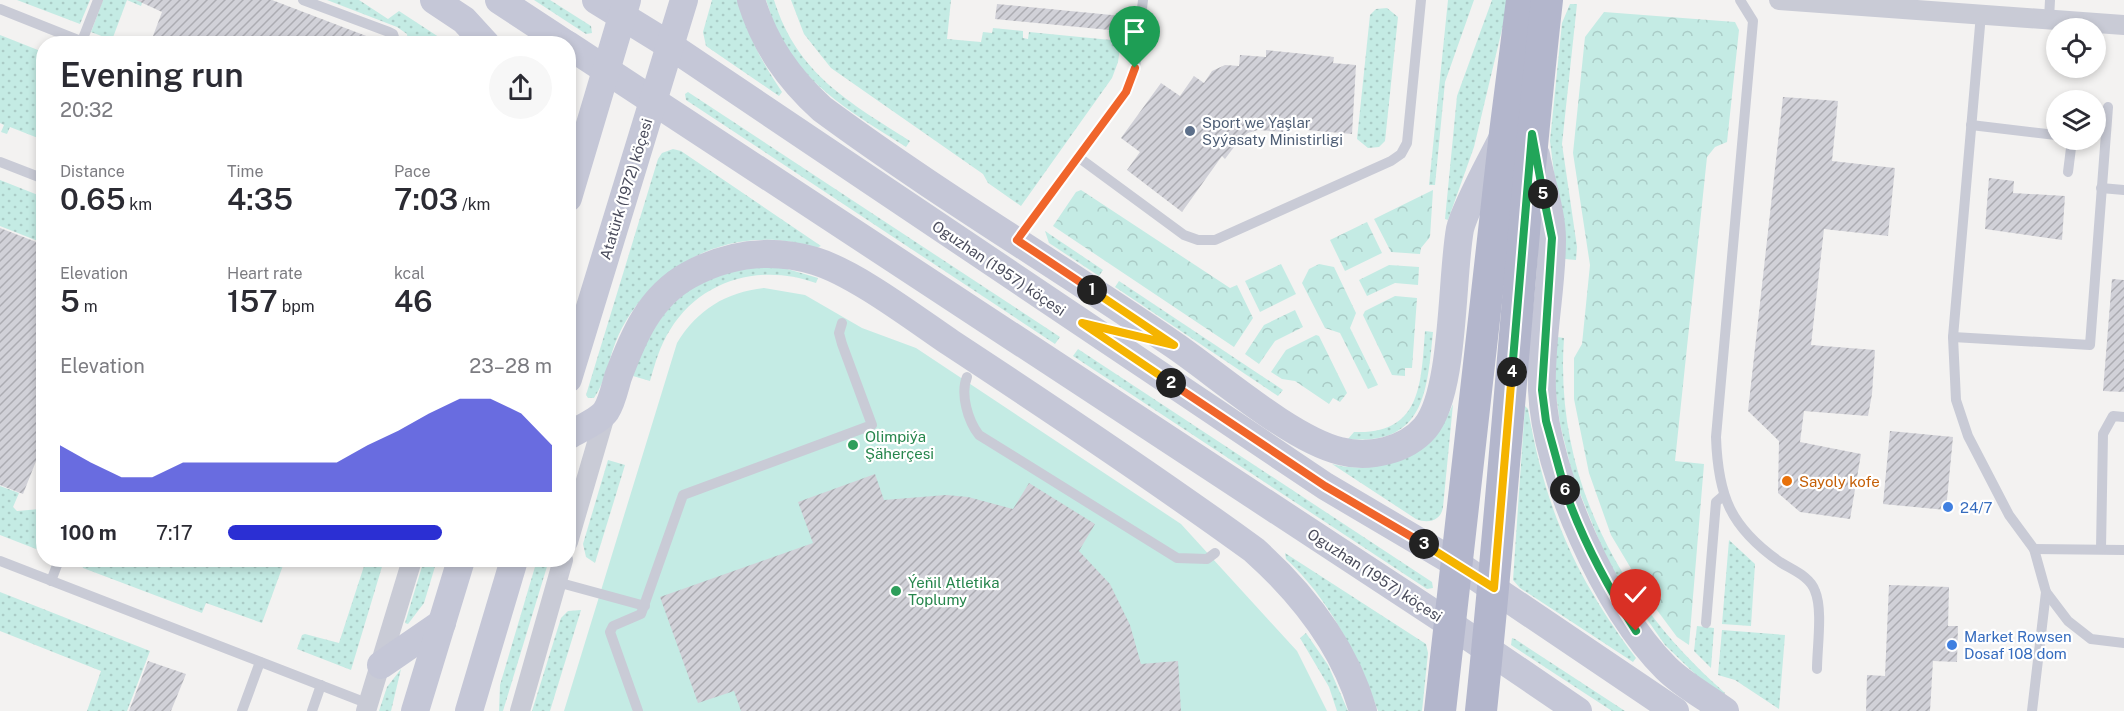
<!DOCTYPE html>
<html lang="en">
<head>
<meta charset="utf-8">
<style>
  :root { --surface:#fff; --page:#f7f7f7; --text:#2b2b33; --muted:#7c7c81; --accent:#2b2fd3 }
  body { margin:0; font-family:"Public Sans",sans-serif; background:var(--page); color:var(--text); height:100vh; display:flex; flex-direction:column; font-size:22px; white-space:nowrap }
  * { box-sizing:border-box; margin:0 }
  p { font-size:20px; color:var(--muted) }
  .icon { flex:none; width:33px; height:33px; fill:none; stroke:currentColor; stroke-width:2; stroke-linecap:round; stroke-linejoin:round }
  .map { position:relative; flex:1; overflow:hidden }
  .sheet { position:absolute; left:36px; top:36px; width:540px; height:531px; display:flex; flex-direction:column; background:var(--surface); border-radius:24px; box-shadow:0 3px 9px #0003 }
  .sheet>* { flex:none }
  .controls { position:absolute; left:2046px; top:18px; display:grid; gap:12px }
  .controls a { display:grid; place-items:center; width:60px; height:60px; border-radius:50%; background:var(--surface); box-shadow:0 3px 9px #0003; font-size:30px }
  .pin { position:absolute; display:grid; place-items:center; width:51px; height:51px; color:#fff; margin:-62px -26px; border-radius:50% 50% 50% 0; rotate:-45deg; box-shadow:0 0 6px #0007 }
  .pin .icon { rotate:45deg }
  .km { position:absolute; width:30px; height:30px; margin:-15px; border-radius:50%; background:#222; color:#fff; font-size:16px; line-height:30px; text-align:center }
  .round { display:grid; place-items:center; flex:none; width:63px; height:63px; border-radius:32px; background:var(--page) }
  .overview { display:flex; align-items:center; justify-content:space-between; height:102px; padding:0 24px }
  h1 { font-size:33px; font-weight:600; line-height:45px }
  .stats { display:grid; grid-template-columns:repeat(3,1fr); gap:9px; height:102px; padding:6px 24px }
  .stats div { display:grid; align-content:center }
  .stats b { font-size:30px; font-weight:600 }
  .stats small { font-size:16px; font-weight:400 }
  .stats p { font-size:16px }
  .chart { height:168px; padding:12px 24px }
  .chart p { display:flex; justify-content:space-between }
  .chart svg { width:100%; height:108px; margin-top:6px; fill:var(--accent); opacity:.7 }
  ul { padding:0 24px; list-style:none; font-size:20px }
  li { display:grid; grid-template-columns:96px 72px 1fr; align-items:center; height:45px }
  li i { height:15px; border-radius:8px; background:var(--accent) }
  .map>svg:first-child { display:block }
  .grass { fill:url(#grass-dots) }
  .forest { fill:url(#forest-crowns) }
  .garden { fill:#c4ebe4 }
  .building { fill:url(#building-hatch) }
  .lines { fill:none; stroke-linecap:round; stroke-linejoin:round }
  .lane { stroke:#c9cbd6; stroke-width:10 }
  .street { stroke:#c9cbd6; stroke-width:20 }
  .secondary { stroke:#c5c7d7; stroke-width:28 }
  .primary { stroke:#b3b6cc; stroke-width:32 }
  .split-1-casing { stroke:#fff; stroke-width:12 }
  .split-2-casing { stroke:#fff; stroke-width:12 }
  .split-3-casing { stroke:#fff; stroke-width:12 }
  .split-4-casing { stroke:#fff; stroke-width:12 }
  .split-5-casing { stroke:#fff; stroke-width:12 }
  .split-6-casing { stroke:#fff; stroke-width:12 }
  .split-7-casing { stroke:#fff; stroke-width:12 }
  .split-1 { stroke:#f0652b; stroke-width:8 }
  .split-2 { stroke:#f5b400; stroke-width:8 }
  .split-3 { stroke:#f0652b; stroke-width:8 }
  .split-4 { stroke:#f5b400; stroke-width:8 }
  .split-5 { stroke:#22a559; stroke-width:8 }
  .split-6 { stroke:#22a559; stroke-width:8 }
  .split-7 { stroke:#22a559; stroke-width:8 }
  .service-dot { fill:#5c6f8a; stroke:#fff; stroke-width:2 }
  .leisure-dot { fill:#2e9e5b; stroke:#fff; stroke-width:2 }
  .food-dot { fill:#e8710a; stroke:#fff; stroke-width:2 }
  .shop-dot { fill:#3f7fe0; stroke:#fff; stroke-width:2 }
  .labels { text-anchor:middle; dominant-baseline:central; stroke-width:4.5; stroke-linejoin:round; paint-order:stroke }
  .service-label { font-size:15px; fill:#4e5e75; stroke:#fff; text-anchor:start }
  .street-label { font-size:15px; fill:#4a4c5c; stroke:#fff }
  .leisure-label { font-size:15px; fill:#27864d; stroke:#fff; text-anchor:start }
  .food-label { font-size:15px; fill:#c56008; stroke:#fff; text-anchor:start }
  .shop-label { font-size:15px; fill:#366cbe; stroke:#fff; text-anchor:start }
</style>
</head>
<body>
<div class="map">
<svg width="2124" height="711" viewBox="0 0 2124 711">
  <defs>
    <pattern id="grass-dots" width="8" height="8" patternUnits="userSpaceOnUse" patternTransform="scale(1.5)"><rect width="8" height="8" fill="#c4ebe4"/><path d="M2 2h.1M6 6h.1" fill="none" stroke="#aacbc6" stroke-width="1.8" stroke-linecap="round"/></pattern>
    <pattern id="forest-crowns" width="20" height="18" patternUnits="userSpaceOnUse" patternTransform="scale(1.5)"><rect width="20" height="18" fill="#c4ebe4"/><path d="M2 6a3 3 0 1 1 6 0M12 15a3 3 0 1 1 6 0" fill="none" stroke="#aacbc6"/></pattern>
    <pattern id="building-hatch" width="6" height="6" patternUnits="userSpaceOnUse" patternTransform="scale(1.5)"><rect width="6" height="6" fill="#d1d1d8"/><path d="M-1 1l2-2M0 6l6-6M5 7l2-2" fill="none" stroke="#acacb2"/></pattern>
  </defs>
  <rect width="100%" height="100%" fill="#f3f2f1"/>
  <g class="grass">
    <path d="M 17,0 L 90,0 L 80,24 Z"/>
    <path d="M 103,0 L 143,0 L 141,6 L 127,0 L 112,40 L 91,32 Z"/>
    <path d="M 327,0 L 359,0 L 388,19 L 399,11 L 448,43 L 408,43 L 407,34 L 397,27 Z"/>
    <path d="M 534,0 L 550,0 L 591,26 L 592,33 L 586,34 Z"/>
    <path d="M 712,0 L 739,0 C 747,35 762,62 782,92 L 779,96 L 706,46 L 703,32 Z"/>
    <path d="M 766,0 L 774,0 C 797,74 849,102 910,141 L 906,147 C 858,116 806,88 779,35 C 773,24 770,11 766,0 Z"/>
    <path d="M 791,0 L 951,0 L 947,39 L 981,42 L 983,32 L 992,33 L 993,28 L 1023,31 L 1023,38 L 1028,39 L 1029,32 L 1121,41 L 1118,62 L 1112,78 L 1021,206 L 988,183 L 983,174 L 831,68 L 804,34 Z"/>
    <path d="M 1448,0 L 1474,0 L 1445,82 L 1435,185 L 1429,185 Z"/>
    <path d="M 1492,0 L 1509,0 L 1474,147 L 1448,220 L 1445,219 L 1457,96 Z"/>
    <path d="M 1570,4 L 1577,4 L 1562,144 L 1577,247 L 1576,260 L 1565,259 L 1550,141 L 1562,23 Z"/>
    <path d="M 1387,8 L 1398,17 L 1385,141 L 1379,147 L 1368,148 L 1357,139 L 1370,15 L 1376,9 Z"/>
    <path d="M 0,35 L 43,52 L 43,140 L 10,127 L 7,134 L 1,132 L 4,125 L 0,123 Z"/>
    <path d="M 688,92 L 1060,337 L 1055,344 L 686,100 L 685,94 Z"/>
    <path d="M 673,149 L 681,151 L 821,246 L 816,248 C 738,222 655,260 619,334 C 609,355 607,379 594,398 L 588,398 L 586,395 L 658,159 L 662,153 Z"/>
    <path d="M 0,180 L 43,197 L 43,243 L 0,226 Z"/>
    <path d="M 1045,231 L 1103,270 L 1099,276 L 1049,243 Z"/>
    <path d="M 745,268 L 784,268 L 818,278 L 816,283 C 762,263 701,279 670,330 C 660,345 655,364 650,381 L 633,376 C 644,340 666,301 701,283 C 714,276 731,272 745,268 Z"/>
    <path d="M 1119,281 L 1283,390 L 1278,396 L 1115,287 Z"/>
    <path d="M 1425,331 L 1433,332 C 1427,391 1425,446 1348,439 L 1354,432 C 1422,435 1421,382 1425,331 Z"/>
    <path d="M 1557,337 L 1564,338 C 1554,479 1621,602 1725,693 L 1720,698 L 1665,645 L 1609,565 L 1573,476 L 1560,424 L 1555,386 Z"/>
    <path d="M 1078,349 L 1432,582 L 1433,588 L 1427,589 L 1073,356 Z"/>
    <path d="M 1453,404 L 1443,507 C 1441,521 1428,524 1416,519 L 1332,464 C 1382,477 1434,453 1453,404 Z"/>
    <path d="M 1525,406 L 1528,409 C 1545,508 1575,577 1636,658 L 1633,662 L 1520,588 L 1513,580 Z"/>
    <path d="M 608,460 L 625,465 L 595,563 L 586,557 L 583,544 Z"/>
    <path d="M 0,486 L 19,493 L 13,507 L 17,511 L 40,509 L 43,496 L 43,542 L 36,549 L 0,535 Z"/>
    <path d="M 1729,540 L 1755,564 L 1751,626 L 1722,624 Z"/>
    <path d="M 1285,553 L 1426,644 L 1428,653 L 1422,711 L 1378,711 C 1358,657 1329,598 1286,559 Z"/>
    <path d="M 80,560 L 285,560 L 262,623 L 206,603 L 202,613 L 83,568 Z"/>
    <path d="M 366,560 L 384,560 L 351,670 L 297,649 L 302,635 L 305,634 L 339,643 Z"/>
    <path d="M 424,560 L 437,560 L 424,603 L 408,624 L 405,623 Z"/>
    <path d="M 537,560 L 549,560 L 503,711 L 499,711 L 500,685 Z"/>
    <path d="M 0,592 L 150,651 L 127,711 L 87,711 L 101,671 L 0,631 Z"/>
    <path d="M 581,610 L 550,711 L 532,711 L 561,618 L 568,611 Z"/>
    <path d="M 1697,626 L 1714,628 L 1711,668 L 1694,651 Z"/>
    <path d="M 1722,630 L 1785,635 L 1779,709 L 1735,680 L 1718,675 Z"/>
    <path d="M 1306,633 L 1328,665 L 1348,711 L 1337,711 L 1329,687 L 1300,638 Z"/>
    <path d="M 1512,638 L 1515,639 L 1625,711 L 1612,711 L 1511,645 Z"/>
    <path d="M 401,669 L 391,711 L 379,711 L 387,687 Z"/>
  </g>
  <g class="forest">
    <path d="M 1604,12 L 1735,22 L 1739,30 L 1727,142 L 1715,147 L 1707,157 L 1675,461 L 1704,464 L 1689,645 L 1677,637 L 1651,602 L 1611,535 L 1589,473 L 1574,399 L 1574,358 L 1582,344 L 1590,265 L 1573,153 L 1585,37 Z"/>
    <path d="M 1081,190 L 1230,288 L 1237,285 L 1253,318 L 1234,347 L 1053,226 L 1076,192 Z"/>
    <path d="M 1433,190 L 1430,237 L 1421,248 L 1420,254 L 1391,252 L 1374,219 Z"/>
    <path d="M 1367,222 L 1382,253 L 1345,271 L 1330,240 Z"/>
    <path d="M 1281,264 L 1296,294 L 1260,312 L 1245,281 Z"/>
    <path d="M 1319,264 L 1334,267 L 1356,313 L 1350,328 L 1378,385 L 1368,389 L 1340,333 L 1325,328 L 1302,283 L 1309,269 Z"/>
    <path d="M 1389,265 L 1419,267 L 1418,285 L 1395,283 L 1367,296 L 1359,280 Z"/>
    <path d="M 1395,296 L 1417,298 L 1412,368 L 1405,368 L 1405,376 L 1392,375 L 1363,315 L 1365,311 Z"/>
    <path d="M 1295,310 L 1303,327 L 1275,341 L 1259,364 L 1245,354 L 1264,325 Z"/>
    <path d="M 1316,335 L 1319,336 L 1347,393 L 1340,402 L 1333,398 L 1329,404 L 1295,381 L 1282,379 L 1271,372 L 1286,350 Z"/>
  </g>
  <path class="garden" d="M 764,288 L 805,295 L 862,328 L 916,348 L 1181,524 L 1297,651 L 1327,711 L 564,711 L 677,343 C 697,310 726,292 764,288 Z"/>
  <g class="building">
    <path d="M 136,0 L 272,0 L 382,42 L 150,44 L 162,12 Z"/>
    <path d="M 997,4 L 1122,16 L 1120,31 L 995,19 Z"/>
    <path d="M 1266,50 L 1334,57 L 1333,63 L 1356,65 L 1352,134 L 1284,128 L 1283,132 L 1258,130 L 1248,133 L 1240,139 L 1225,159 L 1222,156 L 1182,212 L 1127,170 L 1140,152 L 1121,138 L 1161,83 L 1180,96 L 1194,76 L 1204,83 L 1212,71 L 1225,65 L 1239,66 L 1240,55 L 1266,57 Z"/>
    <path d="M 1783,97 L 1838,101 L 1832,161 L 1895,168 L 1888,236 L 1824,229 L 1811,345 L 1875,350 L 1872,394 L 1868,416 L 1804,411 L 1800,442 L 1861,454 L 1850,519 L 1800,512 L 1778,493 L 1779,441 L 1748,411 Z"/>
    <path d="M 1989,178 L 2014,181 L 2013,193 L 2065,196 L 2062,240 L 1985,229 Z"/>
    <path d="M 0,228 L 44,245 L 44,441 L 23,494 L 0,485 Z"/>
    <path d="M 2112,279 L 2124,280 L 2124,392 L 2103,391 Z"/>
    <path d="M 1890,431 L 1953,437 L 1946,510 L 1883,504 Z"/>
    <path d="M 875,474 L 884,500 L 946,495 L 968,497 L 1013,509 L 1029,483 L 1095,524 L 1079,551 L 1110,584 L 1130,625 L 1141,664 L 1178,661 L 1181,711 L 741,711 L 734,691 L 698,703 L 660,597 L 813,543 L 798,502 Z"/>
    <path d="M 1889,585 L 1949,587 L 1948,626 L 1958,626 L 1957,662 L 1933,661 L 1930,711 L 1866,711 L 1867,675 L 1885,676 Z"/>
    <path d="M 148,661 L 186,674 L 171,711 L 129,711 Z"/>
  </g>
  <g class="lines">
    <g class="lane">
      <path d="M 303,0 L 389,32 L 393,34 L 396,44"/>
      <path d="M 1740,0 L 1753,21 L 1716,437 C 1718,496 1730,527 1780,562 C 1792,570 1810,576 1815,591 C 1823,609 1817,648 1817,669"/>
      <path d="M 0,9 L 88,44"/>
      <path d="M 1981,14 L 1953,337 L 1956,400 L 1968,436 L 2009,515 L 2034,549 L 2046,592 L 2032,711"/>
      <path d="M 2049,19 L 2050,0"/>
      <path d="M 82,41 L 98,0"/>
      <path d="M 1971,125 L 2056,135"/>
      <path d="M 1078,157 L 1184,235 L 1198,240 L 1215,240 L 1391,161 L 1401,154 L 1407,143 L 1421,0"/>
      <path d="M 0,162 L 44,179"/>
      <path d="M 2068,172 L 2072,140"/>
      <path d="M 2101,188 L 2124,190"/>
      <path d="M 1017,240 L 1126,92 L 1135,68 L 1143,0"/>
      <path d="M 1953,337 L 2090,345 L 2108,107"/>
      <path d="M 967,377 C 960,394 968,421 979,435 L 1177,558 L 1207,559 L 1215,553"/>
      <path d="M 2034,549 L 2124,550"/>
      <path d="M 2101,549 L 2103,434 L 2113,416 L 2124,417"/>
      <path d="M 0,561 L 369,704"/>
      <path d="M 51,581 L 59,560"/>
      <path d="M 557,582 L 645,606"/>
      <path d="M 2046,592 L 2068,621 L 2091,639 L 2124,643"/>
      <path d="M 1706,623 L 1716,502 L 1723,496"/>
      <path d="M 242,711 L 260,662"/>
      <path d="M 312,711 L 321,685"/>
      <path d="M 638,711 L 610,632 L 613,626 L 641,614 L 683,495 L 872,425 L 842,344 L 839,333 L 842,323"/>
    </g>
    <g class="street">
      <path d="M 1779,0 L 2124,25"/>
      <path d="M 568,542 L 606,412"/>
      <path d="M 366,711 L 412,560"/>
      <path d="M 520,711 L 563,560"/>
    </g>
    <g class="secondary">
      <path d="M 434,0 L 464,20 L 486,44"/>
      <path d="M 499,0 L 566,44"/>
      <path d="M 596,0 L 669,45 L 1325,486 L 1457,564 L 1675,711"/>
      <path d="M 751,0 C 765,45 788,78 822,109 C 936,193 1057,265 1174,345 C 1218,375 1291,439 1340,451 C 1369,459 1406,450 1425,428 C 1455,392 1451,278 1460,229 C 1465,208 1490,163 1501,141"/>
      <path d="M 568,45 L 1450,624 L 1578,711"/>
      <path d="M 1536,155 C 1541,182 1552,213 1552,240 C 1552,290 1540,340 1542,390 C 1545,473 1607,610 1666,668 C 1683,685 1706,697 1725,711"/>
      <path d="M 568,198 L 627,0"/>
      <path d="M 568,379 L 684,0"/>
      <path d="M 568,436 C 579,429 599,421 606,411 C 612,402 615,387 618,377 C 633,337 649,297 689,275 C 729,253 771,248 815,261 C 855,273 914,318 951,343 C 1053,410 1155,478 1254,550 C 1302,593 1345,648 1363,711"/>
      <path d="M 381,665 L 442,623"/>
      <path d="M 415,711 L 461,560"/>
      <path d="M 469,711 L 514,560"/>
    </g>
    <g class="primary">
      <path d="M 1440,711 L 1505,133 L 1522,0"/>
      <path d="M 1481,711 C 1506,474 1520,237 1547,0"/>
    </g>
  </g>
  <g class="lines">
    <defs>
      <path id="split-1" d="M 1092,290 L 1017,240 L 1126,92 L 1135,68"/>
      <path id="split-2" d="M 1092,290 L 1174,345 L 1082,323 L 1171,383"/>
      <path id="split-3" d="M 1171,383 L 1325,486 L 1424,544"/>
      <path id="split-4" d="M 1424,544 L 1494,588 L 1512,372"/>
      <path id="split-5" d="M 1512,372 L 1532,134 L 1543,194"/>
      <path id="split-6" d="M 1543,194 L 1552,238 L 1542,390 L 1546,421 L 1565,490"/>
      <path id="split-7" d="M 1565,490 C 1583,542 1607,586 1636,631"/>
    </defs>
    <use href="#split-1" class="split-1-casing"/>
    <use href="#split-2" class="split-2-casing"/>
    <use href="#split-3" class="split-3-casing"/>
    <use href="#split-4" class="split-4-casing"/>
    <use href="#split-5" class="split-5-casing"/>
    <use href="#split-6" class="split-6-casing"/>
    <use href="#split-7" class="split-7-casing"/>
    <use href="#split-1" class="split-1"/>
    <use href="#split-2" class="split-2"/>
    <use href="#split-3" class="split-3"/>
    <use href="#split-4" class="split-4"/>
    <use href="#split-5" class="split-5"/>
    <use href="#split-6" class="split-6"/>
    <use href="#split-7" class="split-7"/>
  </g>
  <circle class="service-dot" cx="1190" cy="131" r="6"/>
  <g class="leisure-dot">
    <circle cx="853" cy="445" r="6"/>
    <circle cx="896" cy="591" r="6"/>
  </g>
  <circle class="food-dot" cx="1787" cy="481" r="6"/>
  <g class="shop-dot">
    <circle cx="1948" cy="507" r="6"/>
    <circle cx="1952" cy="645" r="6"/>
  </g>
  <g class="labels">
    <g class="service-label">
      <text x="1202" y="122">Sport we Yaşlar<tspan x="1202" dy="17">Syýasaty Ministirligi</tspan></text>
    </g>
    <g class="street-label">
      <text transform="translate(626 189) rotate(-73)">Atatürk (1972) köçesi</text>
      <text transform="translate(999 268) rotate(34)">Oguzhan (1957) köçesi</text>
      <text transform="translate(1375 575) rotate(33)">Oguzhan (1957) köçesi</text>
    </g>
    <g class="leisure-label">
      <text x="865" y="436">Olimpiýa<tspan x="865" dy="17">Şäherçesi</tspan></text>
      <text x="908" y="582">Ýeňil Atletika<tspan x="908" dy="17">Toplumy</tspan></text>
    </g>
    <g class="food-label">
      <text x="1799" y="481">Sayoly kofe</text>
    </g>
    <g class="shop-label">
      <text x="1960" y="507">24/7</text>
      <text x="1964" y="636">Market Rowsen<tspan x="1964" dy="17">Dosaf 108 dom</tspan></text>
    </g>
  </g>
</svg>
<div class="controls">
<a><svg class="icon" aria-label="locate" viewBox="0 0 24 24"><circle cx="12" cy="12" r="6"/><path d="M12 2v4M12 18v4M2 12h4M18 12h4"/></svg></a>
<a><svg class="icon" aria-label="layers" viewBox="0 0 24 24"><path d="M12 4l9 5-9 5-9-5zM3 14l9 5 9-5"/></svg></a>
</div>
<div class="pin" style="left:1135px;top:68px;background:#1e9e55"><svg class="icon" aria-label="arrive" viewBox="0 0 24 24"><path d="M6 21V4h12l-3 4 3 4H6"/></svg></div>
<div class="pin" style="left:1636px;top:631px;background:#d93025"><svg class="icon" aria-label="check" viewBox="0 0 24 24"><path d="M5 12l5 5 9-10"/></svg></div>
<b class="km" style="left:1092px;top:290px">1</b>
<b class="km" style="left:1171px;top:383px">2</b>
<b class="km" style="left:1424px;top:544px">3</b>
<b class="km" style="left:1512px;top:372px">4</b>
<b class="km" style="left:1543px;top:194px">5</b>
<b class="km" style="left:1565px;top:490px">6</b>
<section class="sheet">
<div class="overview"><div><h1>Evening run</h1><p>20:32</p></div><a class="round"><svg class="icon" aria-label="share" viewBox="0 0 24 24"><path d="M12 15V3M7 8l5-5 5 5M5 13v7h14v-7"/></svg></a></div>
<div class="stats">
<div><p>Distance</p><b>0.65<small> km</small></b></div>
<div><p>Time</p><b>4:35</b></div>
<div><p>Pace</p><b>7:03<small> /km</small></b></div>
</div>
<div class="stats">
<div><p>Elevation</p><b>5<small> m</small></b></div>
<div><p>Heart rate</p><b>157<small> bpm</small></b></div>
<div><p>kcal</p><b>46</b></div>
</div>
<div class="chart"><p><span>Elevation</span>23–28 m</p>
<svg viewBox="0 0 160 44" preserveAspectRatio="none"><path d="M0 44V25L10 32L20 38L30 38L40 32L50 32L60 32L70 32L80 32L90 32L100 25L110 19L120 12L130 6L140 6L150 12L160 25V44z"/></svg>
</div>
<ul>
<li><b>100 m</b>7:17<i style="width:66%"></i></li>
</ul>
</section>
</div>
</body>
</html>
